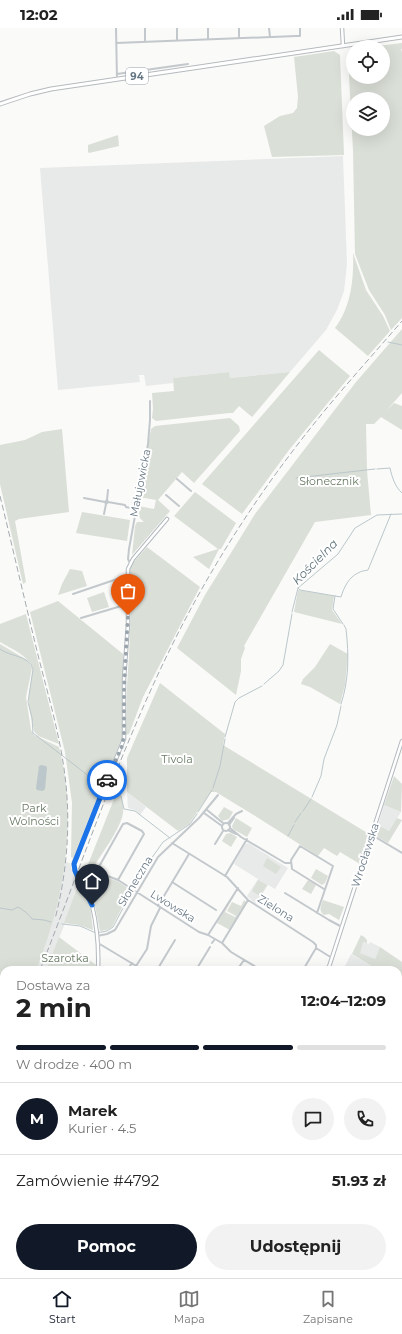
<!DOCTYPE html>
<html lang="pl">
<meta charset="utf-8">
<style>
body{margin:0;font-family:Montserrat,sans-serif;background:#f2f2f2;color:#222;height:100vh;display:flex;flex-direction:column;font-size:15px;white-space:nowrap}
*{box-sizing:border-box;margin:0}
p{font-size:13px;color:#767676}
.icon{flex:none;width:22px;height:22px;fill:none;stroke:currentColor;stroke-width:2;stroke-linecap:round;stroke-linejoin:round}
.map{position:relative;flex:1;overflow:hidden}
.sheet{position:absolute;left:0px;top:938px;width:402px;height:312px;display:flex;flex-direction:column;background:#fff;border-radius:12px 12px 0 0;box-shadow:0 4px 16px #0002}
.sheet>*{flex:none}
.controls{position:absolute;left:346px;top:12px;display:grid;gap:8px}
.controls a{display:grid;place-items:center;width:44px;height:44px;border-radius:50%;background:#fff;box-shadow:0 4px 16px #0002;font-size:20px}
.pin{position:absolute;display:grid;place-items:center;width:34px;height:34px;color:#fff;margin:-41px -17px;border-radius:50% 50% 50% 0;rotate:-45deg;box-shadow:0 0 4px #0007}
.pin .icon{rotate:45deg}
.courier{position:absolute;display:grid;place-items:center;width:40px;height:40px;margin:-20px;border:3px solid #1a73e8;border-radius:50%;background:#fff;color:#222;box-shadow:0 1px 5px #0007}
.summary em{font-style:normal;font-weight:700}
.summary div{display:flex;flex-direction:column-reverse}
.summary{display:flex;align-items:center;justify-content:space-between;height:68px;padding:0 16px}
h1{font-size:26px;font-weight:700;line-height:30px}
.bar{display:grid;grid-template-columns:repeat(4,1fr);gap:6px 4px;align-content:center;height:48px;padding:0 16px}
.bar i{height:5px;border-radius:3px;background:#e0e0e0}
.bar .on{background:#111827}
.bar p{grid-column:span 4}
.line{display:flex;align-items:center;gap:10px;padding:0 16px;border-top:1px solid #e0e0e0}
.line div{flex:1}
.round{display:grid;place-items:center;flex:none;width:42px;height:42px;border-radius:21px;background:#f2f2f2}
.cta{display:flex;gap:8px;margin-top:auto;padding:8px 16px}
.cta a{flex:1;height:46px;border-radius:24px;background:#111827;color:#fff;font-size:16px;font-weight:700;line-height:46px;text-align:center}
.cta a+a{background:#f2f2f2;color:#222}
.status{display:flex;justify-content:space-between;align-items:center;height:28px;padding:0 20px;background:#fff;direction:ltr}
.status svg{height:11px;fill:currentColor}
.tab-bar{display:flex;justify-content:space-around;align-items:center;height:56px;border-top:1px solid #e0e0e0;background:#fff;font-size:11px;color:#767676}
.tab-bar a{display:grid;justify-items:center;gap:2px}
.tab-bar .on{color:#111827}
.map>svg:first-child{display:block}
.built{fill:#e8e9e9}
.green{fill:#dadfd7;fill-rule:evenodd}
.water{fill:#bbc7cb}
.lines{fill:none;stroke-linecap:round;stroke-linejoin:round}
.stream{stroke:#bbc7cb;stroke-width:1}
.secondary-casing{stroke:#b3babf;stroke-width:4.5}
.primary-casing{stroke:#b5babe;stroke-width:5}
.street{stroke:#c3c8cc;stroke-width:2}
.secondary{stroke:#fff;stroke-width:2.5}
.primary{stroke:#fff;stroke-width:3}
.rail{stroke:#a2aab0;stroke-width:1;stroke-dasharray:6 3;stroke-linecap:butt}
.done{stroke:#99a4ac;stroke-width:4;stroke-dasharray:0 7.2}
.route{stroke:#1a73e8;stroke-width:5}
.labels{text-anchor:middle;stroke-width:4;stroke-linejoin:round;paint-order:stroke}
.shield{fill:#fff;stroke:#939fa8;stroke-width:1}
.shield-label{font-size:10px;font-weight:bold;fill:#657683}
.park-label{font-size:11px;fill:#687a64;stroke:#fff}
.street-label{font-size:11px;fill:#657683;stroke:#fff}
.water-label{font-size:12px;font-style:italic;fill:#60757c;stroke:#fff}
</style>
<div class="status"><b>12:02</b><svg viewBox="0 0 49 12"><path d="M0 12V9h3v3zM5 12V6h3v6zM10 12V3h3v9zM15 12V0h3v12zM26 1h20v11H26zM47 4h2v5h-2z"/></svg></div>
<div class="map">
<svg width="402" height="1250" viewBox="0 0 402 1250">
<rect width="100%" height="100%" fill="#fafaf8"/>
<!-- built -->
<path class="built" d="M343,128L347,236L344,263L337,282L326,302L290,344L230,350L229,344L173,350V355L146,358L144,347H139L140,354L58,362L40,140Z
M127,764L146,779L140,787L135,782L128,780Z
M384,777L401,784L389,803L378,797Z
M248,815L288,840L275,861L268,857L256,876L247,868L258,851L234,836L245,816Z
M62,833L70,835L74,849L78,855L64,898L46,942H32Z
M363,914L369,916L370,914L380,919L375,931L359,925Z
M351,926L373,939L371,942H343Z
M4,1017V1129L0,1127V1027Z
M401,1102L402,1104V1121L398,1118V1105Z"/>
<!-- green -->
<path class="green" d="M402,15V21H401L402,24V290L391,302L385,287L369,262L355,226L353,123L348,29L352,21H353V49H383V19H368ZM353,71H383V101H353Z
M334,23L340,27L344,127L272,129L264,98L280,88L293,85L297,80L298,69L294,29Z
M118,107L119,118L89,125L88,124V117Z
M353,225L366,262L383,288L390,303L368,328L335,300C351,279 354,251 353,225Z
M402,301V365L386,383L394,375L402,378V402L381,389L374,396H366L367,443L371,487L315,494L244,618L245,620L241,631V643L236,667L177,620L205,567L255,486L356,354Z
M319,322L350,348L289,422L242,486L202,456Z
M229,344L230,350L290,344L252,389L239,378L233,385H229L156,393L152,390L153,381L152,365L174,363L173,350Z
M230,390L239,398L240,403L194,455L182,444L158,472L170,483L132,527L135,498L137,494H144C138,489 137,486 138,478L154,481L156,472L139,469L151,401L155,398Z
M62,401L69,484L19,491L15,493L26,554L23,556L0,456V417L25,412L42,404Z
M195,464L236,495L221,521H219L209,541L193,529L218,521L174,488Z
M82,484L130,492L127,513L76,505Z
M147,519L200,559L143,669L129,706L126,707L127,657L129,628L131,577L129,545L132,536Z
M70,541L82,543L87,558L58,567L62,556Z
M298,562L334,568L332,582L342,596L294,584Z
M104,564L109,579L92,584L87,570Z
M58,573L123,626L122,710L73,830L71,829L72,775L65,724L30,584Z
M26,586L59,716L38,708L34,703L29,678V666L33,640C26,626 13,622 0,614V596Z
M0,616L27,632L32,640L26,669L31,702L34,707L59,719C78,792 64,873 36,942H4V1013L0,1023Z
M330,616L348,626L345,657L340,676L310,659L301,656L303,651L315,639Z
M160,655L225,706L223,717L369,806L360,836L340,824L337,828L324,820L318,828L260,791L216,764H211L189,796L178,803L127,764V730Z
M394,748L402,756L401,784L384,777Z
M116,766L122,769C122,774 124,780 123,785C121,800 101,827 92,841L87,839Z
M224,779L233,784L229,791L222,793L218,788Z
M236,790L252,800L247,809L233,801L232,798Z
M397,790L402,792L388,815L374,807L378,797L389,803Z
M230,805L237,809L231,819L222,813L226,806Z
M267,830L281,839L276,846L263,838Z
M316,841L328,848L325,855L322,857L311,850Z
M92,845L117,853L131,862L112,899L107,902L100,903L89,848Z
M258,852L267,857L260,868L252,863Z
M308,852L316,857L311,866L302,861Z
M78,857H80L90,877L93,902L79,897L64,895Z
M233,867L234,868L225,884L235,889L236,888L227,883L232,874L241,878L244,872L246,874L230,902L217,895Z
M323,872L344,879L339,892L329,886L324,887C318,883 321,878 323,872Z
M361,907C364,909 368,911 367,915L363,914L360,925L375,931L380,919L402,934V1053L398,1050V942H371L373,939L352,926Z
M59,909L96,937V942H46Z
M68,1246H117L116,1250H65Z
M295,1246H334L333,1250H295Z"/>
<!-- water -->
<path class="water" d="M41,737L46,738L47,740L45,761L43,763L37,762L36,760L39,738Z
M402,1145V1182L398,1187V1150Z
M336,1246H365V1250H335Z"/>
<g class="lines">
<!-- stream -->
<path class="stream" d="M388,314L402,317
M377,441L390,440C392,449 395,459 402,465
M296,450L375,441
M298,560L300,562L341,569C344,559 349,549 358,545C361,543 364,543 368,542L391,486
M335,568L333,581L343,596
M292,584L298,560L338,526L355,500L377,487L402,486
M0,621C10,629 29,627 33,641L28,674L32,690L33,705
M264,656L279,643L283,637L292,586
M341,676C349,652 349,627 346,601L344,597
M33,705L103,759
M225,709L235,674L239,670L262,658
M213,760L220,738L225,711
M106,761L108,762
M113,764L114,765
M115,765L121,768L124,781L135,783L170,810
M312,769L321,748L324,731L337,697L341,678
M303,783L311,771
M198,784L212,762
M295,794L301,785
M288,808L294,797
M133,861L146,838L163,814L190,796L197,786
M0,880L12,882L18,879C23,882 29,886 32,891L44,892L51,894
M62,896L80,898L96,905L107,903L113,899L132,863
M398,1033L402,1027"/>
<defs>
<path id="secondary" d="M342,0L343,18
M98,942C99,920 97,898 92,877C88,863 72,849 74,834L124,711V651L128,596V541L133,531L167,491
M328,942L402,713
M23,1250L25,1246
M153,1250L156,1246"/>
<path id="primary" d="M0,76L30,66L51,61L402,9
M0,1131L4,1133
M204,1246L209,1250"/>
</defs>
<!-- secondary casing -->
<use href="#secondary" class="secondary-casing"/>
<!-- primary casing -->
<use href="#primary" class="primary-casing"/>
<!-- street -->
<path class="street" d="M116,0L117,51
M145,0V14
M177,0V12
M208,0V11
M239,0V10
M269,0L270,9
M116,15L296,8H300V0
M117,46L188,36
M177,451L191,463
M166,467L179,478
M84,470L105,474
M107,472L108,462
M108,474L107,472L105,474L106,476L108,474L125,477L126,479L135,481
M104,486L106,476
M130,535L128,531L129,521L148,416L150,392V373
M73,566L123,549H128
M81,590L128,576
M207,782L223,795
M204,785L222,798
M222 799a4 4 0 1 1 8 0a4 4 0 1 1-8 0Z
M228,795L236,786L242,783
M229,797L234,790
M230,800L241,809L285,835H290
M228,802L236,806
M372,807L402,825
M172,815L227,849L248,872L313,914L316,917V920L332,930
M215,816L223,803
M96,844L123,796L127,795L142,803L144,806L118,852
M225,848L247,811
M172,854L216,882
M83,858L87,855V847L90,844L105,847L118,852L199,904L208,907L222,915L231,924L261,942
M285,865L329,892L342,899
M158,878L189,826
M317,885L333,838L300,818L291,832L292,841L324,861
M208,907L238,860
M97,908L107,906L115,902L158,829L199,790L218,767
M98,915L143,942
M212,915L215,911
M222,915L248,872
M136,938L147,921L151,898L160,880
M127,942L132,935
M157,942L175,912
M196,942L210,919
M237,942L244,932
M303,942L316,920
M0,1023L4,1013
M398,1102L402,1098
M0,1134L4,1135
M0,1198L4,1192
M398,1208L402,1202
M0,1223L4,1225
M0,1240L4,1242
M398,1244L402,1247
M10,1246L16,1250
M176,1246L181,1250
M282,1246L286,1250
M222,1250L224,1246
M249,1250L251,1246
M267,1250L270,1246"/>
<!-- secondary -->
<use href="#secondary" class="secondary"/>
<!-- primary -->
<use href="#primary" class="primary"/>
<!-- rail -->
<path class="rail" d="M0,468C13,521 25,574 38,627C48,667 60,707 65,748C71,796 67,845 55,891
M40,942C87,823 127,701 187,588C222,522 263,460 309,402C339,364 371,329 402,293
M0,1040L4,1029"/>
</g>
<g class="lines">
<!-- done -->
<path class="done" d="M107,752L122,718L124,707V660L128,587"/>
<!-- route -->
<path class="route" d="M92,877L75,843L74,836L107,752"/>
</g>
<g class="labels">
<!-- shield labels -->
<rect class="shield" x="126" y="40" width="22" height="16" rx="3"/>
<g class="shield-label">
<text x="137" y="52">94</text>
</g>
<!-- park labels -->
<g class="park-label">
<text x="329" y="457">Słonecznik</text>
<text x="177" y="735">Tivola</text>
<text x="34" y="784">Park<tspan x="34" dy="13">Wolności</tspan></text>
<text x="65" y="934">Szarotka</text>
</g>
<!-- street labels -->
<g class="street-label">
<text transform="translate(140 455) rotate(-79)" y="4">Małujowicka</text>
<text transform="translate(365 827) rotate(-72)" y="4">Wrocławska</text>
<text transform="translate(135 853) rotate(-59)" y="4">Słoneczna</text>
<text transform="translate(173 878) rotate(32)" y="4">Lwowska</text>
<text transform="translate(276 880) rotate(32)" y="4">Zielona</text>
</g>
<!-- water labels -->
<g class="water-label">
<text transform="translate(315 534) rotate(-45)" y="4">Kościelna</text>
</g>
</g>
</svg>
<div class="controls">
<a><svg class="icon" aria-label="locate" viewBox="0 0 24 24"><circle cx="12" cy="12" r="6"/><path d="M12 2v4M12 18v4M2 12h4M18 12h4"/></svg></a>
<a><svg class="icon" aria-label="layers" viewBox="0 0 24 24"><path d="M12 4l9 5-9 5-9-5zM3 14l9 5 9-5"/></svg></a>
</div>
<div class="pin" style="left:128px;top:587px;background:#ea580c"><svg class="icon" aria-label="bag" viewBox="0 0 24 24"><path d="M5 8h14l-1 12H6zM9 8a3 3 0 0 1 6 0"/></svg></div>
<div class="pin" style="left:92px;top:877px;background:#1f2937"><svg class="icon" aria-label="home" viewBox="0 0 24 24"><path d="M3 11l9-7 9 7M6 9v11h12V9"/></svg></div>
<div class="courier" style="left:107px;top:752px"><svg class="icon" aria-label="car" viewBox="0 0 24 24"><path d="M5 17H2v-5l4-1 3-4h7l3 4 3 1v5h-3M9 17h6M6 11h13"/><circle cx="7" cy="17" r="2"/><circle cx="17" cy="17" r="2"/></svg></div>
<section class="sheet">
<div class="summary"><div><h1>2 min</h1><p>Dostawa za</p></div><em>12:04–12:09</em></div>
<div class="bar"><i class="on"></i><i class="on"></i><i class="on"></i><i></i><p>W drodze · 400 m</p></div>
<div class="line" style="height:72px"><b class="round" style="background:#111827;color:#fff">M</b><div><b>Marek</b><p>Kurier · 4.5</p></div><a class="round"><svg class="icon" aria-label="chat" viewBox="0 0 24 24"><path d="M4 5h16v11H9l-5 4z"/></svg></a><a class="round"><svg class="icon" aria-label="phone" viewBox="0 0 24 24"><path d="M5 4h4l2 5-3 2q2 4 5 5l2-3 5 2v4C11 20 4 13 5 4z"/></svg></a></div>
<div class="line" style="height:52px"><div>Zamówienie #4792</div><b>51.93 zł</b></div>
<div class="cta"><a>Pomoc</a><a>Udostępnij</a></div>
</section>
</div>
<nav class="tab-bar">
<a class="on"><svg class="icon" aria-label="home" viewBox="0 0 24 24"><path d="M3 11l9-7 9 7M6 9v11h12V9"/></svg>Start</a>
<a><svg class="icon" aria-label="map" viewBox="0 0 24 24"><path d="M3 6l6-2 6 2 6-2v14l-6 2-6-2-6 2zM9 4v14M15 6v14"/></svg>Mapa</a>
<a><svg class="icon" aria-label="saved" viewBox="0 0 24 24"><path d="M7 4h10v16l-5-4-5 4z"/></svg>Zapisane</a>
</nav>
